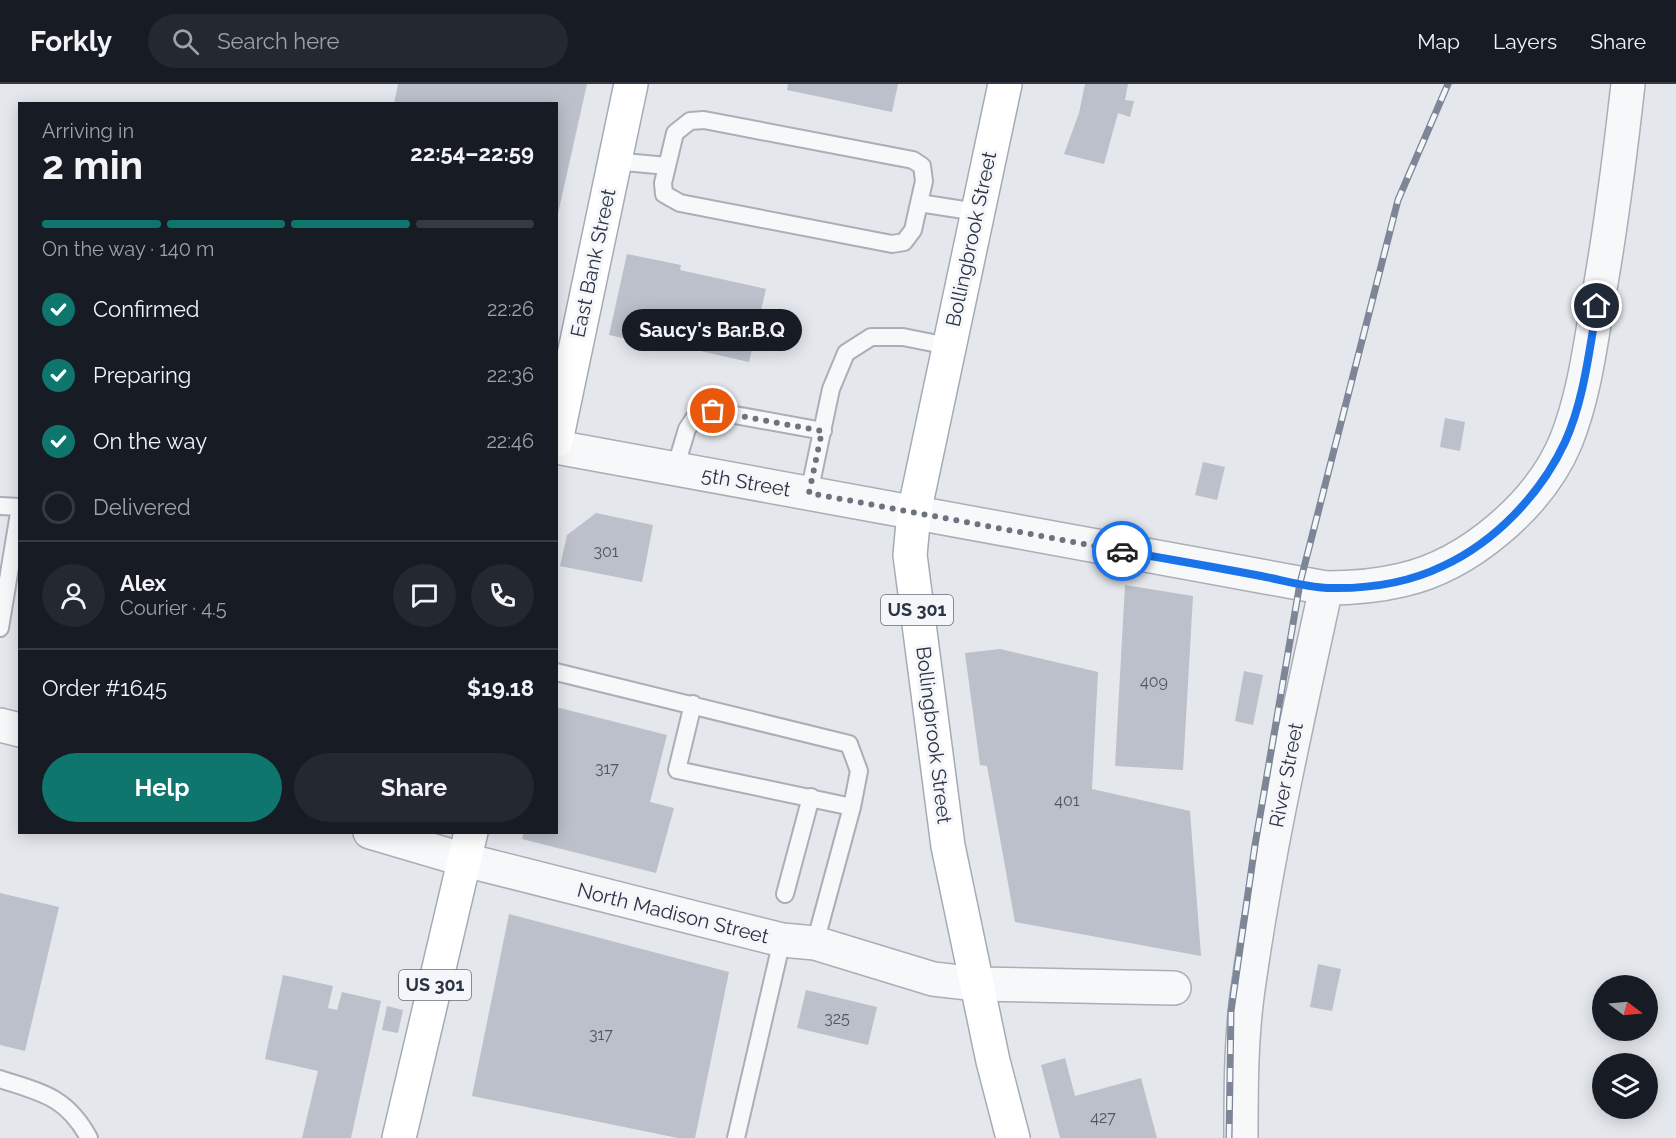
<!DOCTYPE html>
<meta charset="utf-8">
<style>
body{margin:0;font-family:Raleway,sans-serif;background:#242831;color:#f1f3f6;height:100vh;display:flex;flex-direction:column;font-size:22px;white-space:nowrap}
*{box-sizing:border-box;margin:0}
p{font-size:20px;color:#9ea1a6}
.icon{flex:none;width:33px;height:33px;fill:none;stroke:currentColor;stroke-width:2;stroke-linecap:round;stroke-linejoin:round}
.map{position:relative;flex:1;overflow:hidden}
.sheet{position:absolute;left:18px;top:18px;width:540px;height:732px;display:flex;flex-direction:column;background:#171b24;border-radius:0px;box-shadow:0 3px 15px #0003}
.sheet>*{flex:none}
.needle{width:39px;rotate:106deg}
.tools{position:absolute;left:1592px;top:891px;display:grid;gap:12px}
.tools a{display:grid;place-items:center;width:66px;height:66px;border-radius:50%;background:#171b24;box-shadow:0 3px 15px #0003;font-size:30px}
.pin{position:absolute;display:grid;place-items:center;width:51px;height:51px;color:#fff;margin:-26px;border:3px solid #fff;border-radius:50%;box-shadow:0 2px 6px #0007}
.courier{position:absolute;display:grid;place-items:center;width:60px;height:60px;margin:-30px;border:4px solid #1a73e8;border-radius:50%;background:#fff;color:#222;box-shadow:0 2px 8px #0007}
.bubble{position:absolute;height:42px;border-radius:21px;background:#171b24;box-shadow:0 3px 15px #0003;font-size:20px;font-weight:700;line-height:42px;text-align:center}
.headline em{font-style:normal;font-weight:700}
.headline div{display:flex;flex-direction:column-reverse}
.headline{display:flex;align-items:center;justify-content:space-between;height:102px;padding:0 24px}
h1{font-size:39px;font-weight:700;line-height:45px}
.bar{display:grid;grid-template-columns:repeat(4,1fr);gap:9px 6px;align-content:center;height:72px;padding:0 24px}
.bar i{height:8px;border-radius:4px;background:#363941}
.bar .active{background:#0f766e}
.bar p{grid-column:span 4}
.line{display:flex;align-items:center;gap:15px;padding:0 24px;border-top:2px solid #363941}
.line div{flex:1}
.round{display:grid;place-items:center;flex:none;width:63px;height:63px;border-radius:32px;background:#242831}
ol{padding:0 24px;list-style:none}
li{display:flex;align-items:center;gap:18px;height:66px}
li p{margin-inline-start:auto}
li .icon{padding:6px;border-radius:50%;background:#0f766e;color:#fff;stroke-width:4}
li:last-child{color:#9ea1a6}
li i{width:33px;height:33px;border:3px solid #363941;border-radius:50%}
.cta{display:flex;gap:12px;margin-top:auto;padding:12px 24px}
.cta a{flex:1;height:69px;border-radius:36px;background:#0f766e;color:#fff;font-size:24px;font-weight:700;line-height:69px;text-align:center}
.cta a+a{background:#242831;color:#f1f3f6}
header{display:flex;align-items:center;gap:36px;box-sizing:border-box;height:84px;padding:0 30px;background:#171b24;border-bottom:2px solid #363941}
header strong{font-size:28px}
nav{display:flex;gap:33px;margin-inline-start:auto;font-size:21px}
.search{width:420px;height:54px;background:#242831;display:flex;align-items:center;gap:15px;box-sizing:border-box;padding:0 21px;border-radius:33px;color:#9ea1a6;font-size:22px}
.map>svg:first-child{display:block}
.building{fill:#bbc0ca}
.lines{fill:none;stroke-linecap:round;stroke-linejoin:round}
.service-casing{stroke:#a9aeb7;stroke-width:20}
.minor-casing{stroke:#a9aeb7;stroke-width:36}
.tertiary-casing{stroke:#a9aeb7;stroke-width:36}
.primary-casing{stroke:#a3abb8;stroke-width:36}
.service{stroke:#f7f8fa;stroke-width:16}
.minor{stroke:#f7f8fa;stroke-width:33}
.tertiary{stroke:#f7f8fa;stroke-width:33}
.primary{stroke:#fff;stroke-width:33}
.rail-casing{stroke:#7d8696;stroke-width:7}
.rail{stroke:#f4f6f9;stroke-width:4.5;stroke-dasharray:14;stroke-linecap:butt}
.done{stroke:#6c737f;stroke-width:6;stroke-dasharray:0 10.8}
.route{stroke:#1a73e8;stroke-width:8}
.labels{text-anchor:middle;stroke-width:6;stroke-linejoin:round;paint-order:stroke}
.number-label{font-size:16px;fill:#4f5766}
.shield{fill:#f4f6f9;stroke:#676e7b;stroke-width:1.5}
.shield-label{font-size:18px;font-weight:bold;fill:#2b3445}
.street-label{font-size:20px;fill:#2b3445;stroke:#f4f6f9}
</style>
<header>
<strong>Forkly</strong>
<div class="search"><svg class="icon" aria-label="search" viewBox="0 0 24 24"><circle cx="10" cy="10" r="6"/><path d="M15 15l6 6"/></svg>Search here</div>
<nav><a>Map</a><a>Layers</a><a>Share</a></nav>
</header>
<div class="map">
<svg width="1676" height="1054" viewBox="0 0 1676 1054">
<rect width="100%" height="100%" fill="#e4e7ec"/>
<!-- building -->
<path class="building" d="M398,0H587L557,134L556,20H394Z
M788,0H898L892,28L787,6Z
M1085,0H1128L1125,16L1134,17L1130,33L1118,29L1104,80L1064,70L1079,29Z
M627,170L681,181L680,186L766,205L749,278L665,259L664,263L609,251Z
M1445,334L1465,338L1460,367L1440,363Z
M1203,378L1225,383L1217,416L1195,411Z
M596,429L653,441L642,498L560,482L567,451Z
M1125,501L1193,512L1183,686L1115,682Z
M1000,565L1098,588L1092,705L1190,727L1201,872L1015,838L987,682L980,681L965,569Z
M1244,587L1263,591L1253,641L1235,637Z
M556,623L667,651L650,718L674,724L656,789L522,755L524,748H556Z
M0,809L59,823L25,967L0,961Z
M509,830L729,888L695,1054H678L472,1012Z
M1318,880L1341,885L1332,927L1310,923Z
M283,891L333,902L328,924L337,926L342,908L381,917L351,1054H302L318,987L265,975Z
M806,906L877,923L868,961L797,944Z
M387,922L403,926L398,949L382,946Z
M1065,974L1075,1012L1141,994L1157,1054H1060L1041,981Z"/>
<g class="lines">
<defs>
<path id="service" d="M614,77L667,82
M919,119L913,146L904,158L892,160L680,119L664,110L663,99L675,49L690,37L704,36L913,76L922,82L924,97L919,119L977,128
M675,385L687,345L697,330L713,327L823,347
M809,409L831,305L846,269L871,253H903L948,262
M0,422L20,423
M0,544L20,423
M556,588L849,660L859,687L852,723L815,859
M693,620L677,686L852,723
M785,810L811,713
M0,995C42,1009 66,1012 89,1054
M736,1054L782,856"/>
<path id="minor" d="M0,641L20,646
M370,748L465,776L782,856L815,859L933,895L977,900L1174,904
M1241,1054C1241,1004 1241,954 1248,905C1267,770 1297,637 1326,504"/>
<path id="tertiary" d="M556,363L1326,504C1352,504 1377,502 1402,496C1469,481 1540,420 1566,357C1584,312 1590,263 1598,216C1611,144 1620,72 1628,0"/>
<path id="primary" d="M1005,0L914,429L910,471L948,762L993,977L1013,1054
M556,357L631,0
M399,1054L471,748"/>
</defs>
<!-- service casing -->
<use href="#service" class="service-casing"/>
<!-- minor casing -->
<use href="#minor" class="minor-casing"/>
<!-- tertiary casing -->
<use href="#tertiary" class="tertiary-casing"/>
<!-- primary casing -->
<use href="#primary" class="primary-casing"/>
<!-- service -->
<use href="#service" class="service"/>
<!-- minor -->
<use href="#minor" class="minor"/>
<!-- tertiary -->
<use href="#tertiary" class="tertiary"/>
<!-- primary -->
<use href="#primary" class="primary"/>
<defs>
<path id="rail" d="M1229,1054L1231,927L1255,761L1300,499L1398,116L1448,0"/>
</defs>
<!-- rail casing -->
<use href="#rail" class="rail-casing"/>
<!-- rail -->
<use href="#rail" class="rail"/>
</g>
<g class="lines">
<!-- done -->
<path class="done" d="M713,327L822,347L809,409L1122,467"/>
<!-- route -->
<path class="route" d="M1122,467C1168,475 1214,483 1261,492C1282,496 1306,503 1328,504C1366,505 1408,499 1443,482C1495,458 1541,410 1565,358C1584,316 1589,267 1597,222"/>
</g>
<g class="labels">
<!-- number labels -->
<g class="number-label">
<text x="606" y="473">301</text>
<text x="1154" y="603">409</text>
<text x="607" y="690">317</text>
<text x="1067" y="722">401</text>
<text x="837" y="940">325</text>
<text x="601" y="956">317</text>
<text x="1103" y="1039">427</text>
</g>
<!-- shield labels -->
<g class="shield">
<rect x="881" y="511" width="72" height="30" rx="4.5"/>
<rect x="399" y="886" width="72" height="30" rx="4.5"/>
</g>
<g class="shield-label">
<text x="917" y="532">US 301</text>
<text x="435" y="907">US 301</text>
</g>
<!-- street labels -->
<g class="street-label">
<text transform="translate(971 155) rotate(-78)" y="7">Bollingbrook Street</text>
<text transform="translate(593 179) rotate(-78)" y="7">East Bank Street</text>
<text transform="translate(746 398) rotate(10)" y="7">5th Street</text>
<text transform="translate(934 651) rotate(83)" y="7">Bollingbrook Street</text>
<text transform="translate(1286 691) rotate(-79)" y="7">River Street</text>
<text transform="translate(673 829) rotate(14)" y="7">North Madison Street</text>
</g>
</g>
</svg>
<div class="tools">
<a><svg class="needle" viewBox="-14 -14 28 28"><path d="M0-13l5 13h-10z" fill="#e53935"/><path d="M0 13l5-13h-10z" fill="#9ea1a6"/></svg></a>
<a><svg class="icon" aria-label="layers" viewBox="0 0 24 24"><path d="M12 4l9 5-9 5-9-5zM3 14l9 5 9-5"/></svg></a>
</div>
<div class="pin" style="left:713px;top:327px;background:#ea580c"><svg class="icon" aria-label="bag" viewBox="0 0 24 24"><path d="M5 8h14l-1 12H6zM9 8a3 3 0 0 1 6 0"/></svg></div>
<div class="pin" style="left:1597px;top:222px;background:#1f2937"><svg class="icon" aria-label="home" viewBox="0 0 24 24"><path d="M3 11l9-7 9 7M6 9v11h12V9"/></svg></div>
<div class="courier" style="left:1122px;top:467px"><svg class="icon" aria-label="car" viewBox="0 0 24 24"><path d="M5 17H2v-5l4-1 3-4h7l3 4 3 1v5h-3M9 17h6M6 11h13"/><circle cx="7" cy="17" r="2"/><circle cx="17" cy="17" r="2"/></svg></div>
<div class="bubble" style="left:622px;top:225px;width:180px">Saucy's Bar.B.Q</div>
<section class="sheet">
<div class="headline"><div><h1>2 min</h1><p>Arriving in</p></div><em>22:54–22:59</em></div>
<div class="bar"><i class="active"></i><i class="active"></i><i class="active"></i><i></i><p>On the way · 140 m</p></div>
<ol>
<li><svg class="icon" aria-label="check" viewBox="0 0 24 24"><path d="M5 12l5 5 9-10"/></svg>Confirmed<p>22:26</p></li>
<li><svg class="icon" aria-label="check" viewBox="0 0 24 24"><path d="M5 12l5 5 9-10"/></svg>Preparing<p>22:36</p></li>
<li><svg class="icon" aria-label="check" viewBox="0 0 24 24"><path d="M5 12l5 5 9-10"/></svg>On the way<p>22:46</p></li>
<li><i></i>Delivered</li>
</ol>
<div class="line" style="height:108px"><a class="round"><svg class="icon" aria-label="person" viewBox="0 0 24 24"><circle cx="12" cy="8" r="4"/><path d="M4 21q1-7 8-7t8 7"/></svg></a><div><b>Alex</b><p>Courier · 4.5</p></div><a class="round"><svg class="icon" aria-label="chat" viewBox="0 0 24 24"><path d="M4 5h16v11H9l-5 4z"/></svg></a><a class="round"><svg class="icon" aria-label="phone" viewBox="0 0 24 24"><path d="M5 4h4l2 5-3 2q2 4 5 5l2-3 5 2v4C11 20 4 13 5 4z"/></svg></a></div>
<div class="line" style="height:78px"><div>Order #1645</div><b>$19.18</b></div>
<div class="cta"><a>Help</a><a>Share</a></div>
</section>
</div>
